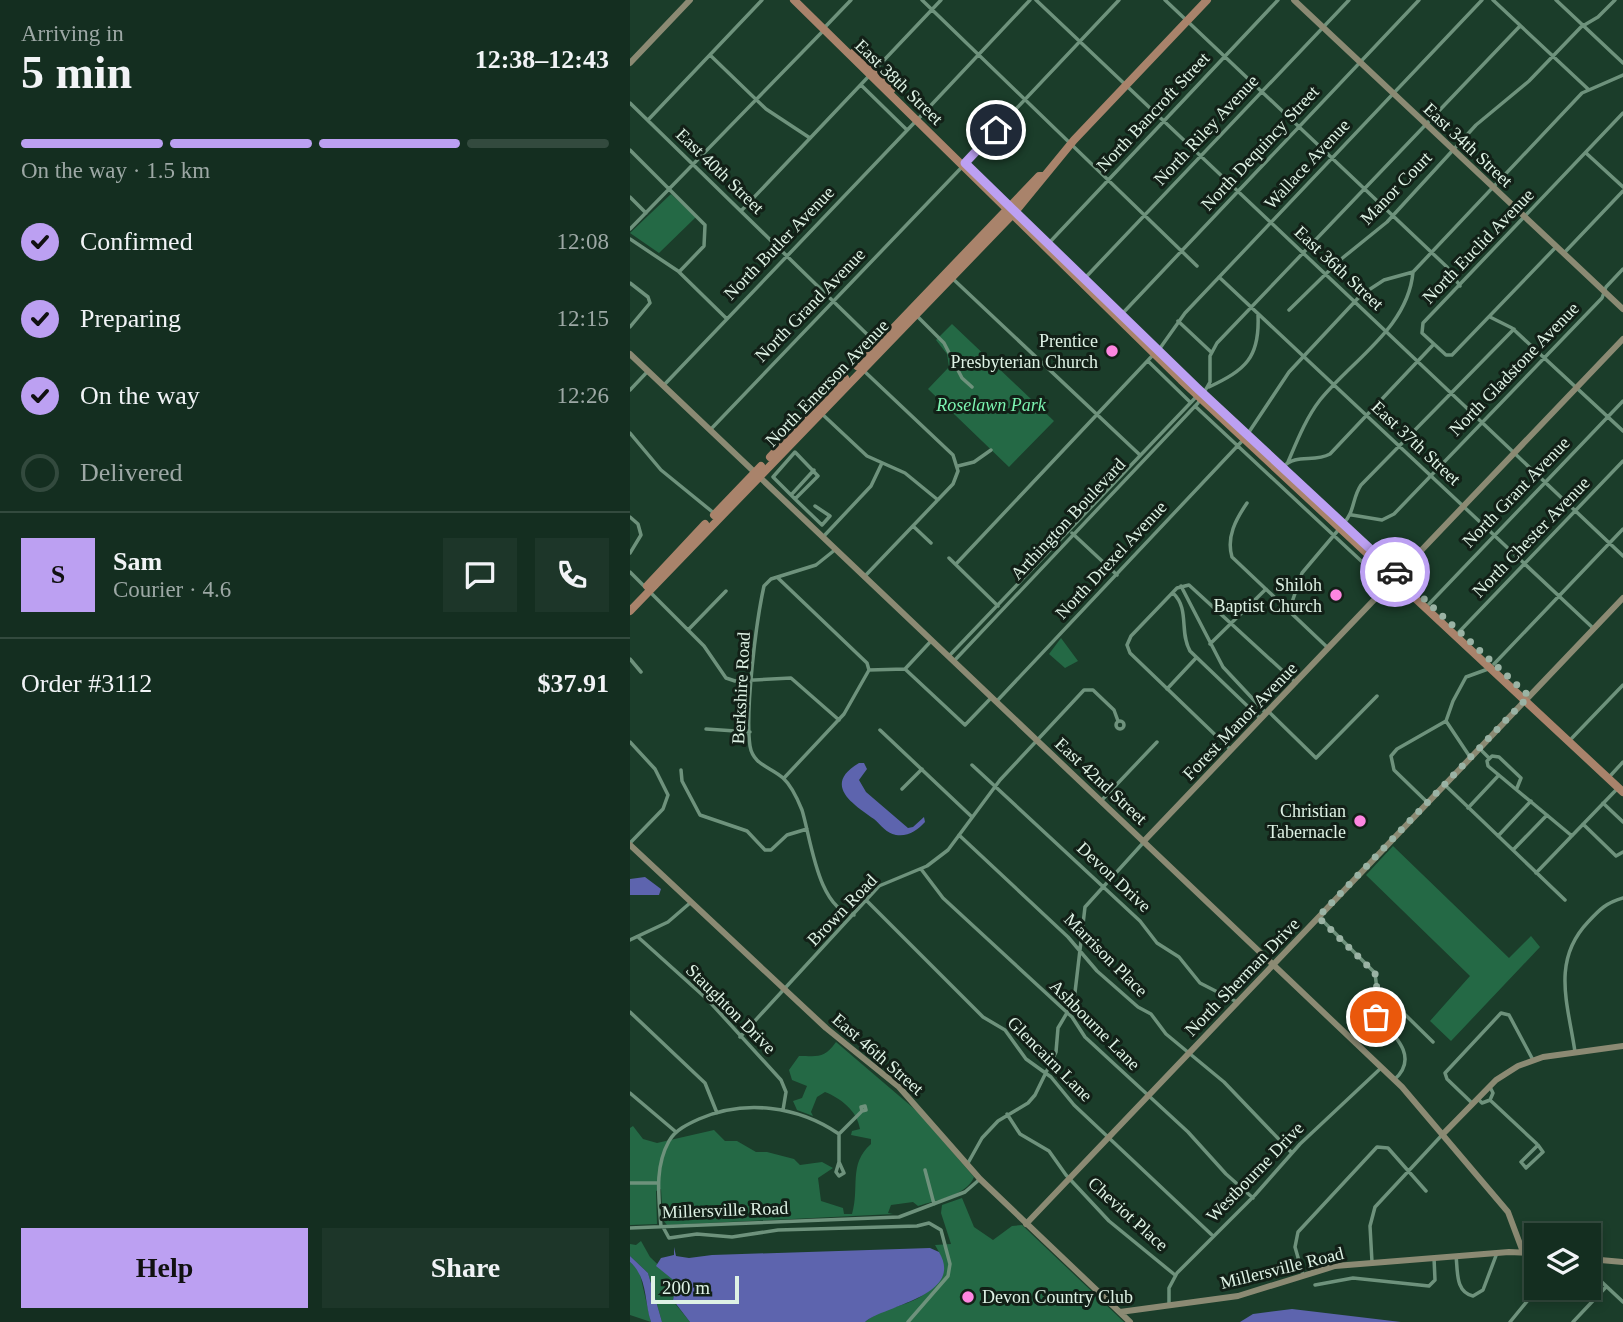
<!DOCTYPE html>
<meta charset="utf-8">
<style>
body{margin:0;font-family:Georgia,serif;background:#1d3629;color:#f1f3f6;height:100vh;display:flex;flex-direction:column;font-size:26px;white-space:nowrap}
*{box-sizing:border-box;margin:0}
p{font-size:23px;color:#9da8a5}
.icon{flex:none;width:38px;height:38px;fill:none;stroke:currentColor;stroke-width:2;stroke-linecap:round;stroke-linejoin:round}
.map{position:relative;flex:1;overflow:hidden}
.details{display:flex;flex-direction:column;background:#142e20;width:630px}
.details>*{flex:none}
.tools{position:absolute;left:894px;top:1223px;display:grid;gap:14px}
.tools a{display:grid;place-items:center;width:77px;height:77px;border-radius:0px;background:#142e20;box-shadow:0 4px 10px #0003,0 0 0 2px #334a3e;font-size:35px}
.scale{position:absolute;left:21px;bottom:18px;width:88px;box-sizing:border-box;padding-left:7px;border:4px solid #def2e5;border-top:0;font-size:19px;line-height:24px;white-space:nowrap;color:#def2e5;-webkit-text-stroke:5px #122017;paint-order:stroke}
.pin{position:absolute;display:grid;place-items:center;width:60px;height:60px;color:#fff;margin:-30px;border:4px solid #fff;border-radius:50%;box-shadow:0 2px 7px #0007}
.courier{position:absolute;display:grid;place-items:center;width:70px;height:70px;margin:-35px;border:5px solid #bca0f2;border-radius:50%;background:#fff;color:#222;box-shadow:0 2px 9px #0007}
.summary em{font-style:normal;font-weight:800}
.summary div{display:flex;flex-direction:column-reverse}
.summary{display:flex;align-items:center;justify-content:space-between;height:119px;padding:0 21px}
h1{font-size:46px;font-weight:800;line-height:52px}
.bar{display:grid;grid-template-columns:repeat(4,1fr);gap:10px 7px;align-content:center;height:84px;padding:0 21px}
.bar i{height:9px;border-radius:5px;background:#334a3e}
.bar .on{background:#bca0f2}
.bar p{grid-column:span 4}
.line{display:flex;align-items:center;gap:18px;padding:0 21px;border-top:2px solid #334a3e}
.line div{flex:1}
.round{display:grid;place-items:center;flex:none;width:74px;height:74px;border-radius:0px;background:#1d3629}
ol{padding:0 21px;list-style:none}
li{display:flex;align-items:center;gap:21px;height:77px}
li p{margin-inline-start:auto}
li .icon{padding:7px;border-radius:50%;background:#bca0f2;color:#111;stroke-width:4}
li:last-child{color:#9da8a5}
li i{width:38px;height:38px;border:4px solid #334a3e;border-radius:50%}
.button{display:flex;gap:14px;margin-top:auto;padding:14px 21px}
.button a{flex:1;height:80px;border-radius:0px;background:#bca0f2;color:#111;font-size:28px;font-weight:800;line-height:80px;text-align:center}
.button a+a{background:#1d3629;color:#f1f3f6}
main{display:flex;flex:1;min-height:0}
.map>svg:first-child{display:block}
.green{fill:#246945}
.water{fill:#5d64ae}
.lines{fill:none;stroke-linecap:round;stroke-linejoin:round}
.street{stroke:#6e927c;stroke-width:3.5}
.secondary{stroke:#8b8a73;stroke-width:6}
.primary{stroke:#a9836b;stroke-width:8}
.done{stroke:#9ab3a4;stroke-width:7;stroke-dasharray:0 12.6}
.route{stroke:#bca0f2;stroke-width:9}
.poi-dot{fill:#fe86e1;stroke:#122017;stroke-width:2.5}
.labels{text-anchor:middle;stroke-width:6;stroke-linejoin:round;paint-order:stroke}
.street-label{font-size:18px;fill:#def2e5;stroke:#122017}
.poi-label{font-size:18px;fill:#def2e5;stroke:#122017;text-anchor:end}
.park-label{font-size:18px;font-style:italic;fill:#7cf4b1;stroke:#122017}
</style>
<main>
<section class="details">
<div class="summary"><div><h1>5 min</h1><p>Arriving in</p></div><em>12:38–12:43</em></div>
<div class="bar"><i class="on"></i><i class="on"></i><i class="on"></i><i></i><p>On the way · 1.5 km</p></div>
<ol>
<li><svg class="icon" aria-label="check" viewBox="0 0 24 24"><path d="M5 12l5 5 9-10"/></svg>Confirmed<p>12:08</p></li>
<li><svg class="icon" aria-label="check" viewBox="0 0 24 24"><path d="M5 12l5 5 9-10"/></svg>Preparing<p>12:15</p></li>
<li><svg class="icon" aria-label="check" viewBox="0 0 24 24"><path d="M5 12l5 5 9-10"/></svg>On the way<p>12:26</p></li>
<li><i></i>Delivered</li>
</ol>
<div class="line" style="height:126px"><b class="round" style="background:#bca0f2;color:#111">S</b><div><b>Sam</b><p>Courier · 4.6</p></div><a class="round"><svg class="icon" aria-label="chat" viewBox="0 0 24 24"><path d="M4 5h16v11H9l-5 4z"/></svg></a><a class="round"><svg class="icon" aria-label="phone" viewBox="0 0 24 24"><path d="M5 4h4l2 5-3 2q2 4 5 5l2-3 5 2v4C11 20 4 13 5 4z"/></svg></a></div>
<div class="line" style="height:91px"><div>Order #3112</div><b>$37.91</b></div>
<div class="button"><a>Help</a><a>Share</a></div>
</section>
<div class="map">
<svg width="993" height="1322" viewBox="0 0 993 1322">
<rect width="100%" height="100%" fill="#1b3d2a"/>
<!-- green -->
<path class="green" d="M41,194L66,217L29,253L0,233Z
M322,324L424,421L379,467L298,389L319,367L317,354L306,340Z
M431,638L448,661L435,668L419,654Z
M763,846L879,958L901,936L910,947L821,1041L800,1021L840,976L736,875Z
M206,1042L288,1112L344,1177C336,1196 306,1200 288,1206L283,1202L261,1205L258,1213L263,1214L37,1225L33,1220L31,1189L26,1191L27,1224L0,1225V1128L3,1126L13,1139L27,1143L84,1130L95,1141H107L126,1152H137L164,1159L170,1165L192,1162L203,1168L188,1178L191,1201L213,1208L214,1214H222C230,1188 218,1164 241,1144V1139L221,1135L222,1131L230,1129C227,1111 212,1099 195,1092L187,1097L181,1112L183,1116L167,1110L163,1101L172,1098L177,1086L162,1080L159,1070L169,1056C188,1056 194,1059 206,1042Z
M332,1198L344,1227L363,1240L382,1226L392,1225L494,1322H235C262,1300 286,1312 312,1276L309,1252L305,1245L321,1244L311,1213L312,1205Z
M11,1241L20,1257L47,1283L43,1301L60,1322H32L18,1273L0,1256V1244L6,1245Z
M0,1262L9,1270L21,1322L0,1315Z"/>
<!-- water -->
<path class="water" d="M229,763H234L237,769L229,780L236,792L278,828L283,827L294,817L295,822C288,830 278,837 266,835C256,833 251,825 244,819C223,804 192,785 229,763Z
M15,877L31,889L29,895H0V879Z
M44,1247L46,1256L59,1258L82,1255L300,1248L309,1252C335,1296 255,1305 235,1322H60L43,1300L47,1283L26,1266L31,1258L44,1255Z
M0,1256L18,1273L32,1322H21C14,1301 18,1278 0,1262Z
M662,1309L771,1322H610L623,1314Z"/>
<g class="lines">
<!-- street -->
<path class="street" d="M292,0L567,266
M406,0L993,556
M535,0L817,267L830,286
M863,0L958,89
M926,0L993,63
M196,26L221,0
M80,55L136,109L180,138
M231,85L277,130
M0,103L246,343
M289,118L400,0
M18,120L132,0
M0,150L75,225L74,246L49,272
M956,153L993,187
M335,163L489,0
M0,197L16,213
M111,211L311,0
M0,229L193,31
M0,239L48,271L97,319
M418,244L648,0
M926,247L822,355H816L792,333L793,323L993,113
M934,253L993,191
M589,277L963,628
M322,278L510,455
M454,279L719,0
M0,283L18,297L20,303L0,327
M659,310L710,260L757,222L846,125L899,81L951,27L968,17L985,0
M286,315L314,343L332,378L342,387
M491,315L789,0
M860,317L882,328L993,431
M548,321L581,352
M528,351L555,313L852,0
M518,361L559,401
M233,370L323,455L328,471L323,484L235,576
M34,385L285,122
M579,387C615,370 630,358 628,315
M0,390L18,371
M565,406L758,586
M191,413L237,456L275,473L308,500
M81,429L332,167
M0,433L31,470L85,514
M617,435L659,372L731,295L754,280L783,272L952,93L993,75
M165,452L188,476L165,499L143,477Z
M658,462C667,441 676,418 690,400C722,360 778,328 783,272
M328,466L344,462L361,450
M653,467C666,453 684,463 700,454L803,345
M162,494L184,470
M166,500L192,525L200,516L185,506
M617,503C606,519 596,537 602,557L698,648
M722,515L752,520L764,514L972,298L976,287L993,269
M0,517L8,524L11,535L0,553
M713,524C725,512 722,498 731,485L884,329
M283,526L301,543
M442,533L487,575
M193,537L241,486L252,463
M206,549L186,565L141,579L134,586C126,622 115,712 120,746C123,765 141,767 153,778C162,786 168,800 172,810C181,839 188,910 224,915
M319,558L368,606
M326,564L523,355
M0,572L74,646L96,678L105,681L161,678L209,720
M148,578L237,663L239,670
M551,586L593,667L636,713
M543,593C560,609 549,632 560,651L631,719
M799,604L993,401
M659,611L672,573L710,528
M58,630L96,591
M829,632L993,461
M580,644L636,589
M319,656L567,396
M0,659L11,672
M324,661L568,403L580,382V356L587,343L890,26
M864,664L993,529
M275,669L335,725L361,698
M275,669L302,640
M239,670L275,669
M537,689L566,658
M366,702L614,439
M638,711L686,758L747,696
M486 725a4 4 0 1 1 8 0a4 4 0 1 1-8 0Z
M816,721L823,701L836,677L858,669
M816,721L840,757
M76,729L120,732
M250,730L342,817
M942,738L993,685
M0,742L25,769L38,795L33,809L0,843
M849,748L859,758
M601,750L500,653L497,645L501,636L547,588L559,585L666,683
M342,765L510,921L527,943L549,957L570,983L607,1002
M51,770L52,781L70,815L117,831L135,850H141L157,835L177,829
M981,775L993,762
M154,778L214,714L239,670
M815,785L935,900
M887,788L891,778L869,757L862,756L857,761L858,766L942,836
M272,789L292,769
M471,801L527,742
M797,802L764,770L761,756L767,749L816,721
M973,803L993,822
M838,808L868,776
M953,824L986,856L993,852
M329,835L438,937L467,971L508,1007L521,1014L536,1034L594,1082L662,1153
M868,836L901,801
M883,850L917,815
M291,869L313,898L442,1017L455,1037L558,1132L596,1174L623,1198
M906,873L987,789
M237,901L353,1017L375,1030L396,1059L421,1077L444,1105L583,1236
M690,918L745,973L747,990L736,1002C750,1025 796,1052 764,1080
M8,937L78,1000L151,1080L156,1092L153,1110
M0,940L38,922L60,903
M748,988L803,1042
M0,1012L75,1083L87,1113
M110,1037L249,886L297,866L318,850L370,780L454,690H463L484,710L488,721
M945,1052C938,1004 921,961 958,922C970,909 976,903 993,898
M0,1093L46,1132
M848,1099L852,1103L860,1100L863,1093L860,1087
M860,1100L907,1144
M842,1103L817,1079L815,1073L871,1013L879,1015L903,1060
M235,1106L236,1110L232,1111L231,1107Z
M377,1114L390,1134L419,1151L436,1175L479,1221L545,1275
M209,1134L232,1111
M908,1145L913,1152L896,1168L891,1162Z
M209,1162L214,1173L209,1176L206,1172Z
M209,1162V1134
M338,1163L352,1138L368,1121L398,1103L405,1095L426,1052L428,1028L444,1001L455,907L513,843
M295,1170L304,1204
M0,1183H28
M31,1227C29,1198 24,1168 39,1141C45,1130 58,1124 69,1119C115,1099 168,1106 209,1134
M33,1227L39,1238L67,1234L102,1237L148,1230L287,1226L299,1223L311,1230L320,1264L318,1276L278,1322
M0,1228L269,1217L335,1192L350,1179
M826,1256C828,1271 825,1292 843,1296L853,1290L867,1253
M742,1262L740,1226L745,1207L812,1135
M959,1270L993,1302
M673,1275L665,1247L668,1232L747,1147L758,1148L796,1191
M685,1285L723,1278L799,1286L805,1280L804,1258
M539,1304V1288L547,1273L625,1195L670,1144L751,1068
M880,1322L908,1288
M943,1322L976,1287"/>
<!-- secondary -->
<path class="secondary" d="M664,0L993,309
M0,63L60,0
M0,354L772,1087L878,1212L893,1252
M514,841L993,339
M0,845L196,1028L269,1087L350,1179L500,1322
M812,1135L866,1080L888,1066L913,1057L993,1046
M396,1224L993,598
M959,1259L993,1262
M490,1312L608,1296L705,1266L879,1252L906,1253"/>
<!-- primary -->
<path class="primary" d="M164,0L551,380L993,792
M223,53L261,90
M227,366L409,176H413
M140,457L215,378
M84,515L131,466
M17,586L75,524
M0,611L385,212L444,140L577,0"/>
</g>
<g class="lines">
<!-- done -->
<path class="done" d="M746,1017L736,1002L747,990L745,973L688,917L899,696L765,572"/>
<!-- route -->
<path class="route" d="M366,130L335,163L567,388L765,572"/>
</g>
<!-- markers -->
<g class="poi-dot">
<circle cx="482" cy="351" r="7"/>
<circle cx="706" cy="595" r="7"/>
<circle cx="730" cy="821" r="7"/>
<circle cx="338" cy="1297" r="7"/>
</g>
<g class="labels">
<!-- street labels -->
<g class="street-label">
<text transform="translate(269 82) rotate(44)" y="6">East 38th Street</text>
<text transform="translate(523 112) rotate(-47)" y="6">North Bancroft Street</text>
<text transform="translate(576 130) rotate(-47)" y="6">North Riley Avenue</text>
<text transform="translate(838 145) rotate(43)" y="6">East 34th Street</text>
<text transform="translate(630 148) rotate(-47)" y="6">North Dequincy Street</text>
<text transform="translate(677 164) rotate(-47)" y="6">Wallace Avenue</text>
<text transform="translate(90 171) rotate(44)" y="6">East 40th Street</text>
<text transform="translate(766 188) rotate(-46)" y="6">Manor Court</text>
<text transform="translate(149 243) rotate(-46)" y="6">North Butler Avenue</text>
<text transform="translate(848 246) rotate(-46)" y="6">North Euclid Avenue</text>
<text transform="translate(709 268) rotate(43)" y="6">East 36th Street</text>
<text transform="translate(180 305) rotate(-46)" y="6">North Grand Avenue</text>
<text transform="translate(884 369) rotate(-46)" y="6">North Gladstone Avenue</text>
<text transform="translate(197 383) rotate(-46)" y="6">North Emerson Avenue</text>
<text transform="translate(786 443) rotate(43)" y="6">East 37th Street</text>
<text transform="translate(886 492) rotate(-46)" y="6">North Grant Avenue</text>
<text transform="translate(438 519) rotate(-47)" y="6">Arthington Boulevard</text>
<text transform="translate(901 537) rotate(-46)" y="6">North Chester Avenue</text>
<text transform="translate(481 560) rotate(-47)" y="6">North Drexel Avenue</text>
<text transform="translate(111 688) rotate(-87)" y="6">Berkshire Road</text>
<text transform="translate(610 721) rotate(-46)" y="6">Forest Manor Avenue</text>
<text transform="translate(471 781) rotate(43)" y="6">East 42nd Street</text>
<text transform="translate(484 877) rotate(43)" y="6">Devon Drive</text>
<text transform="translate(212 910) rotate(-46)" y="6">Brown Road</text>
<text transform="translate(476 955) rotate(45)" y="6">Marrison Place</text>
<text transform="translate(612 977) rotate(-46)" y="6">North Sherman Drive</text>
<text transform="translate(101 1009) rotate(45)" y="6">Staughton Drive</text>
<text transform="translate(465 1025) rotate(45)" y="6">Ashbourne Lane</text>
<text transform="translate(248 1054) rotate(41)" y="6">East 46th Street</text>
<text transform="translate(420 1059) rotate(45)" y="6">Glencairn Lane</text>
<text transform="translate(625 1172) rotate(-46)" y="6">Westbourne Drive</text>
<text transform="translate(95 1210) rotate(-2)" y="6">Millersville Road</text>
<text transform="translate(498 1214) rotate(42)" y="6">Cheviot Place</text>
<text transform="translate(652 1268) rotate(-14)" y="6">Millersville Road</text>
</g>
<!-- poi labels -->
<g class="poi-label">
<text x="468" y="347">Prentice<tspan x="468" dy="21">Presbyterian Church</tspan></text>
<text x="692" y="591">Shiloh<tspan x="692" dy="21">Baptist Church</tspan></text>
<text x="716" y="817">Christian<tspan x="716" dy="21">Tabernacle</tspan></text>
<text x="352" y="1303" text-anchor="start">Devon Country Club</text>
</g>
<!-- park labels -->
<g class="park-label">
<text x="361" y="411">Roselawn Park</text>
</g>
</g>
</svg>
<div class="tools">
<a><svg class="icon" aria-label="layers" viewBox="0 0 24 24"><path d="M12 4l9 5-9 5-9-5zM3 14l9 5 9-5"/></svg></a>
</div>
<div class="scale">200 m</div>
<div class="pin" style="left:746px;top:1017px;background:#ea580c"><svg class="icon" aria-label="bag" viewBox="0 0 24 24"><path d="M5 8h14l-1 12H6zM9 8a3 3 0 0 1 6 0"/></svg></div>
<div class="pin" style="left:366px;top:130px;background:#1f2937"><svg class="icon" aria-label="home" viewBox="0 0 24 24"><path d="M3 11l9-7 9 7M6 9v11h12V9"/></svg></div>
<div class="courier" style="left:765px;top:572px"><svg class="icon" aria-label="car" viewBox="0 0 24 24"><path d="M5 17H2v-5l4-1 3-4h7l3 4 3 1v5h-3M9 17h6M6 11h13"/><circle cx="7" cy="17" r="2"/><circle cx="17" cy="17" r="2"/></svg></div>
</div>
</main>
